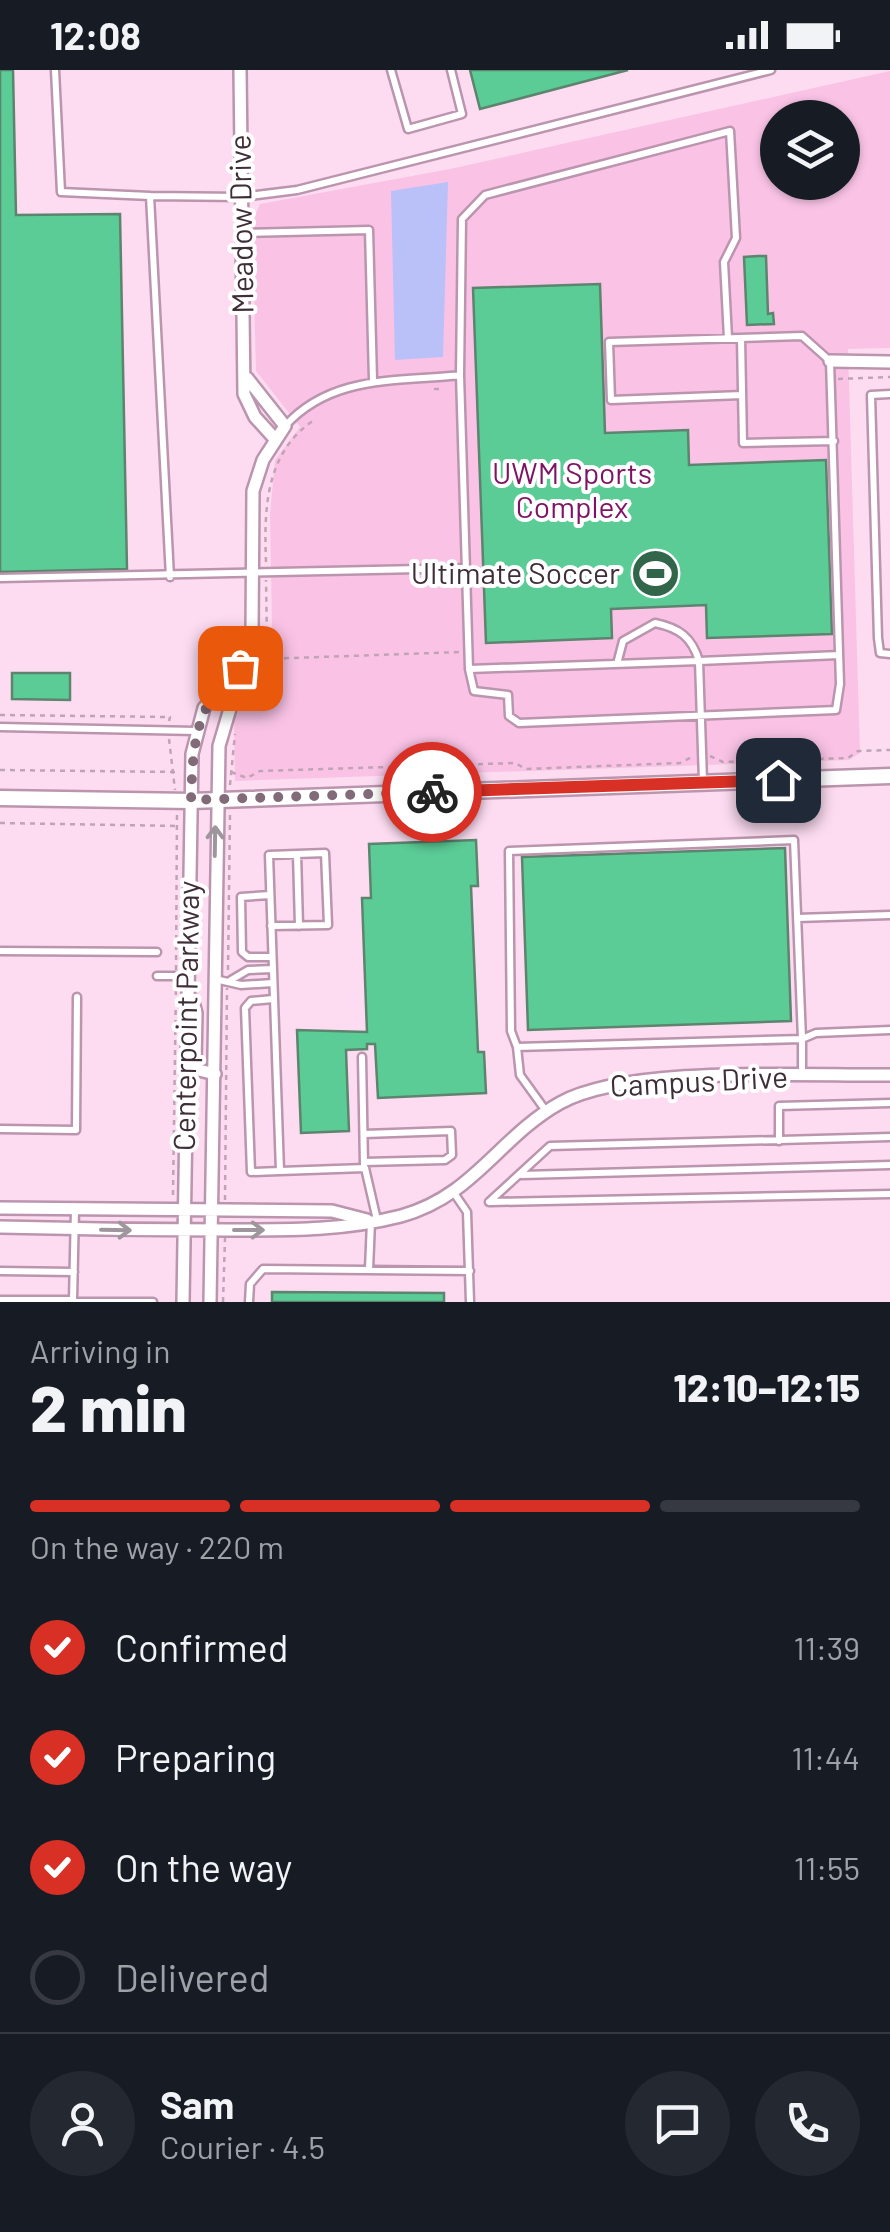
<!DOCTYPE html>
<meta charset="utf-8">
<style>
body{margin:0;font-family:Barlow,sans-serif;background:#242831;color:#f1f3f6;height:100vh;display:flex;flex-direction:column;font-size:38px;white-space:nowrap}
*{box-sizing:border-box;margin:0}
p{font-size:32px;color:#9ea1a6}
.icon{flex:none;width:55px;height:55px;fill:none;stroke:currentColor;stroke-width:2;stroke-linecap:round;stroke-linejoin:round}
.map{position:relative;height:1232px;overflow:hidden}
.panel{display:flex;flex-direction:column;background:#171b24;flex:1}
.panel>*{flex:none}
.fabs{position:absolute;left:760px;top:30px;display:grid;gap:20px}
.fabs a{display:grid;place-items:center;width:100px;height:100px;border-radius:50%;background:#171b24;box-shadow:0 2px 8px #0004;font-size:50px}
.pin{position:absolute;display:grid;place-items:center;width:85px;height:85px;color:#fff;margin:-42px;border-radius:20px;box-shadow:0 5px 15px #0006}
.courier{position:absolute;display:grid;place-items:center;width:100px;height:100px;margin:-50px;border:8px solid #d93025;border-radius:50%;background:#fff;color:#222;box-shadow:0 2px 12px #0007}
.headline em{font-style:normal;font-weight:800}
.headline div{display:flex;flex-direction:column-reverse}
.headline{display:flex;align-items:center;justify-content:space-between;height:170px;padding:0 30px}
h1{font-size:65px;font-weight:800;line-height:75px}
.bar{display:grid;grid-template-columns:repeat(4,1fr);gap:15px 10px;align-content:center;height:120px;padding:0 30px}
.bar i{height:12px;border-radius:8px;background:#363941}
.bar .active{background:#d93025}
.bar p{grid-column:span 4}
.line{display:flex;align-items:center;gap:25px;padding:0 30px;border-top:2px solid #363941}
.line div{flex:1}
.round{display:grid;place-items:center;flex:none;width:105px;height:105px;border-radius:52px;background:#242831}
ol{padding:0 30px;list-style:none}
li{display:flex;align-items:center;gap:30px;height:110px}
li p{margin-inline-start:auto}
li .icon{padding:10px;border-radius:50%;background:#d93025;color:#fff;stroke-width:4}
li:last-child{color:#9ea1a6}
li i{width:55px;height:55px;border:5px solid #363941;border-radius:50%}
.status{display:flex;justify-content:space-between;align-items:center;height:70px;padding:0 50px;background:#171b24;direction:ltr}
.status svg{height:28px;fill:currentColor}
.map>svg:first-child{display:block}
.green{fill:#fac3e6;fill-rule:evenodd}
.water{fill:#bac0f8}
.building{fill:#5bcc96;stroke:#5c846e;stroke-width:2.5}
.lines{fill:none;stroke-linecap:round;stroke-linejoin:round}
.service-casing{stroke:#bb95ae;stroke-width:11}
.minor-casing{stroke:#bb95ae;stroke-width:16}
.tertiary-casing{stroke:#bb95ae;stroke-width:19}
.path{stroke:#c0a4b6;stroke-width:2.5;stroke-dasharray:5 5;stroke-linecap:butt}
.service{stroke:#fff;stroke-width:6}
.minor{stroke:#fff;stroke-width:11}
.tertiary{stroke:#fff;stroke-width:14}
.oneway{stroke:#9e969c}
.done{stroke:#816b79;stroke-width:10;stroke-dasharray:0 18}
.route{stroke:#d93025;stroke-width:12}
.labels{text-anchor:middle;stroke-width:8;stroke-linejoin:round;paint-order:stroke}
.street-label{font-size:30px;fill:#3e2e38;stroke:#fff}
.park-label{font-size:30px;fill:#7d1364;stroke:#fff}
.poi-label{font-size:30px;fill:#3e2e38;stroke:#fff;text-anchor:end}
</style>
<div class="status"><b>12:08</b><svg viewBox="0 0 49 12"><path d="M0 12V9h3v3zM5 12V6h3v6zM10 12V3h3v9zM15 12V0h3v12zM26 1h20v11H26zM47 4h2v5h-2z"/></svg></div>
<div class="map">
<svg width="890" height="1232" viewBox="0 0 890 1232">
<rect width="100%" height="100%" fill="#fddcf1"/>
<!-- green -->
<path class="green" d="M890,1V278L848,279L860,683L849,690L235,711L234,650L272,556L270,444L275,390L300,357L256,301L252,152L260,134L450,99ZM778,48H842V112H778Z"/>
<!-- water -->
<path class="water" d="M448,112L443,287L395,290L391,121Z"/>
<!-- building -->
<path class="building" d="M0,0H13L16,145L120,144L127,499L0,502Z
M470,0H628L480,39Z
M758,186H766L768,244L773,243L774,254L747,255L744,187Z
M600,214L605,363L688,360L689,395L826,390L832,564L707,568L706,535L611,539L612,568L486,573L473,218Z
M12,603H70V630L12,629Z
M476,770L478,816H471L478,982H484L486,1023L378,1028L375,974H367V979L346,980L349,1061L301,1063L297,960L367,962L362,828H371L369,774Z
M785,778L791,951L528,960L522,787Z
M272,1222L444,1223V1232H272Z"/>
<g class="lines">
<defs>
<path id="service" d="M55,0L61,122L150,126
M391,0L408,59L462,44L451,0
M242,163L369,160L373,310
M728,268L724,192L736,168L730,61L485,125L462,149L460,305L469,599L474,621L508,625L509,646L519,653L836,640L840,614L830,291L802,266L609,272L611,330L742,325
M741,268L743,373L834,371
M890,324L871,325L878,568L880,583L890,584
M285,356C332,304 398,312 460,305
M170,507L150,126L241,127L297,120L771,0
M0,508L467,498
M617,594L623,571L655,553C679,558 692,567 699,591L839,585
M469,599L699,591L703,711
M0,657L196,661
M297,784L299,856
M270,825L241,827L242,882L248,887H272
M797,848L890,845
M271,856L328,855L325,783L269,785L280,1101L365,1098L377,1150
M0,881L157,882
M157,906H188
M215,909L241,915L273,913
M231,910L248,900L272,899
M273,929L251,931L245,938L251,1102L280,1101
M517,977L511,961L509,781L794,770L802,969L816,963L890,960
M362,987L364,1095
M546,1041L520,1005L517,977L802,969V1004
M0,1059L76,1060L77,927
M364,1064L451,1061L452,1085L445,1090L364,1092
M779,1071V1036L890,1033
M522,1105L890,1095
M454,1123L467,1142L470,1232
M489,1132L550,1076L890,1067
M491,1132L890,1124
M369,1199L371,1152
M0,1201L74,1202
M0,1230H73L75,1139
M73,1232H153
M249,1232L250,1214L263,1199L470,1201"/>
<path id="minor" d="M240,0L244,324L255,347L275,369
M830,291L890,292
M192,929L196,943L195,994L199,1000L215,1004
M0,1138L332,1141L367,1150
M0,1157C76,1159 152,1160 228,1160C288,1160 342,1161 401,1146C474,1126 499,1067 560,1033C629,995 806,1006 890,1005
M183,1232L192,684L204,638L240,598
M210,1232L219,676L252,564L253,421L263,390L285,356L247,308"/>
<path id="tertiary" d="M0,728L191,731L890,706"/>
</defs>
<!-- service casing -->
<use href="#service" class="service-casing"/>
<!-- minor casing -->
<use href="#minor" class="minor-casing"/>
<!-- tertiary casing -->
<use href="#tertiary" class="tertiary-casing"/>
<!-- path -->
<path class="path" d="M838,309L890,307
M434,319H440
M266,492C264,439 265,383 314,350
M264,589L461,582
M248,618L267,572L266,510
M0,645L170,647L169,651
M169,669L175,720
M710,686L723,692L848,688L858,681L890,680
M0,700L178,702
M231,702L247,708L260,701L515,693L526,699L680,693L692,687
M230,715L235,664
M0,753L178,756
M176,900L177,743
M228,900L230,743
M173,1125L176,913
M225,1130L227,918
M223,1232L225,1168"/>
<!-- service -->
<use href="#service" class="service"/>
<!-- minor -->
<use href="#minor" class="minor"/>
<!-- tertiary -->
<use href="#tertiary" class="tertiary"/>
</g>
<!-- one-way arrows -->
<defs><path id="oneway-shaft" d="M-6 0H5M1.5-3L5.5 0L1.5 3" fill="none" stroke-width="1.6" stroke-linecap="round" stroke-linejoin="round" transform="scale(2.5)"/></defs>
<g class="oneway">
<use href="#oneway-shaft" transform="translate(215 771) rotate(-89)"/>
<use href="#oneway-shaft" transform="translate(116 1160) rotate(1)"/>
<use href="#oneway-shaft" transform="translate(249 1160)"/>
</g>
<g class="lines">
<!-- done -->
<path class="done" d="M240,598C194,633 193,677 191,730L432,722"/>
<!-- route -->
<path class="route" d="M432,722L778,710"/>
</g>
<!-- icons -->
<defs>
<symbol id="stadium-disc" viewBox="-11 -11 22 22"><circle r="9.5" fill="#31664b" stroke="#fff"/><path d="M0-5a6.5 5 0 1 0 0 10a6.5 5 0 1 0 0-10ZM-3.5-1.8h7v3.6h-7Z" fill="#fff"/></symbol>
</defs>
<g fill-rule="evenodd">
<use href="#stadium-disc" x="628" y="476" width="55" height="55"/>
</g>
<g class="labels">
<!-- street labels -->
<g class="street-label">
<text transform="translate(242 154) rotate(-91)" y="10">Meadow Drive</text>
<text transform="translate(187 946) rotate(-89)" y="10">Centerpoint Parkway</text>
<text transform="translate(699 1012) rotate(-3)" y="10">Campus Drive</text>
</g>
<!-- park labels -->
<g class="park-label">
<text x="572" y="414">UWM Sports<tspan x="572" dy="34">Complex</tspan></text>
</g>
<!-- poi labels -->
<g class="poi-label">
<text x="620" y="514">Ultimate Soccer</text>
</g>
</g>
</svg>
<div class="fabs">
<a><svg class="icon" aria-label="layers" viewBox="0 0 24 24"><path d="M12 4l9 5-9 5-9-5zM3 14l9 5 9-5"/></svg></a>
</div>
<div class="pin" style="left:240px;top:598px;background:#ea580c"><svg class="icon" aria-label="bag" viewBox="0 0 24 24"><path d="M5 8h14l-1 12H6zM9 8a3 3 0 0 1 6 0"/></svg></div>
<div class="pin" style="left:778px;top:710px;background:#1f2937"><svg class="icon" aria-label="home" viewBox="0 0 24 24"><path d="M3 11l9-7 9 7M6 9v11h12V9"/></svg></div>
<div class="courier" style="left:432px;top:722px"><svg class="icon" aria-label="bike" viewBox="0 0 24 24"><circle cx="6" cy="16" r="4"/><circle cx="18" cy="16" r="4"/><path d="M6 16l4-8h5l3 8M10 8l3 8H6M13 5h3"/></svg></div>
</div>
<section class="panel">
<div class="headline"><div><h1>2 min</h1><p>Arriving in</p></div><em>12:10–12:15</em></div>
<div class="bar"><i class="active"></i><i class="active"></i><i class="active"></i><i></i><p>On the way · 220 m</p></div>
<ol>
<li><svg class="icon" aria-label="check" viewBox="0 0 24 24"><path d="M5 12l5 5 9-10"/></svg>Confirmed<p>11:39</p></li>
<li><svg class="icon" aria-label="check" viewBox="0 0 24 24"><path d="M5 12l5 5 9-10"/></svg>Preparing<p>11:44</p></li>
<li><svg class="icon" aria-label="check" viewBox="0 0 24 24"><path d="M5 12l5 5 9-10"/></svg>On the way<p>11:55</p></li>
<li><i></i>Delivered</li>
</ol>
<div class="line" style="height:180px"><a class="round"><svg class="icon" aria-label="person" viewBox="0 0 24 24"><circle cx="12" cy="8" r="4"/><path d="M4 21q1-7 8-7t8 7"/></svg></a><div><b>Sam</b><p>Courier · 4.5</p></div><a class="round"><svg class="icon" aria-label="chat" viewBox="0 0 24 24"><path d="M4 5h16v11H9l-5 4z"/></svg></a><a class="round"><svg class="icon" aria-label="phone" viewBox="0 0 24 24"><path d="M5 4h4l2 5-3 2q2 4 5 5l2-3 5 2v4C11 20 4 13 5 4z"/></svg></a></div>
</section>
